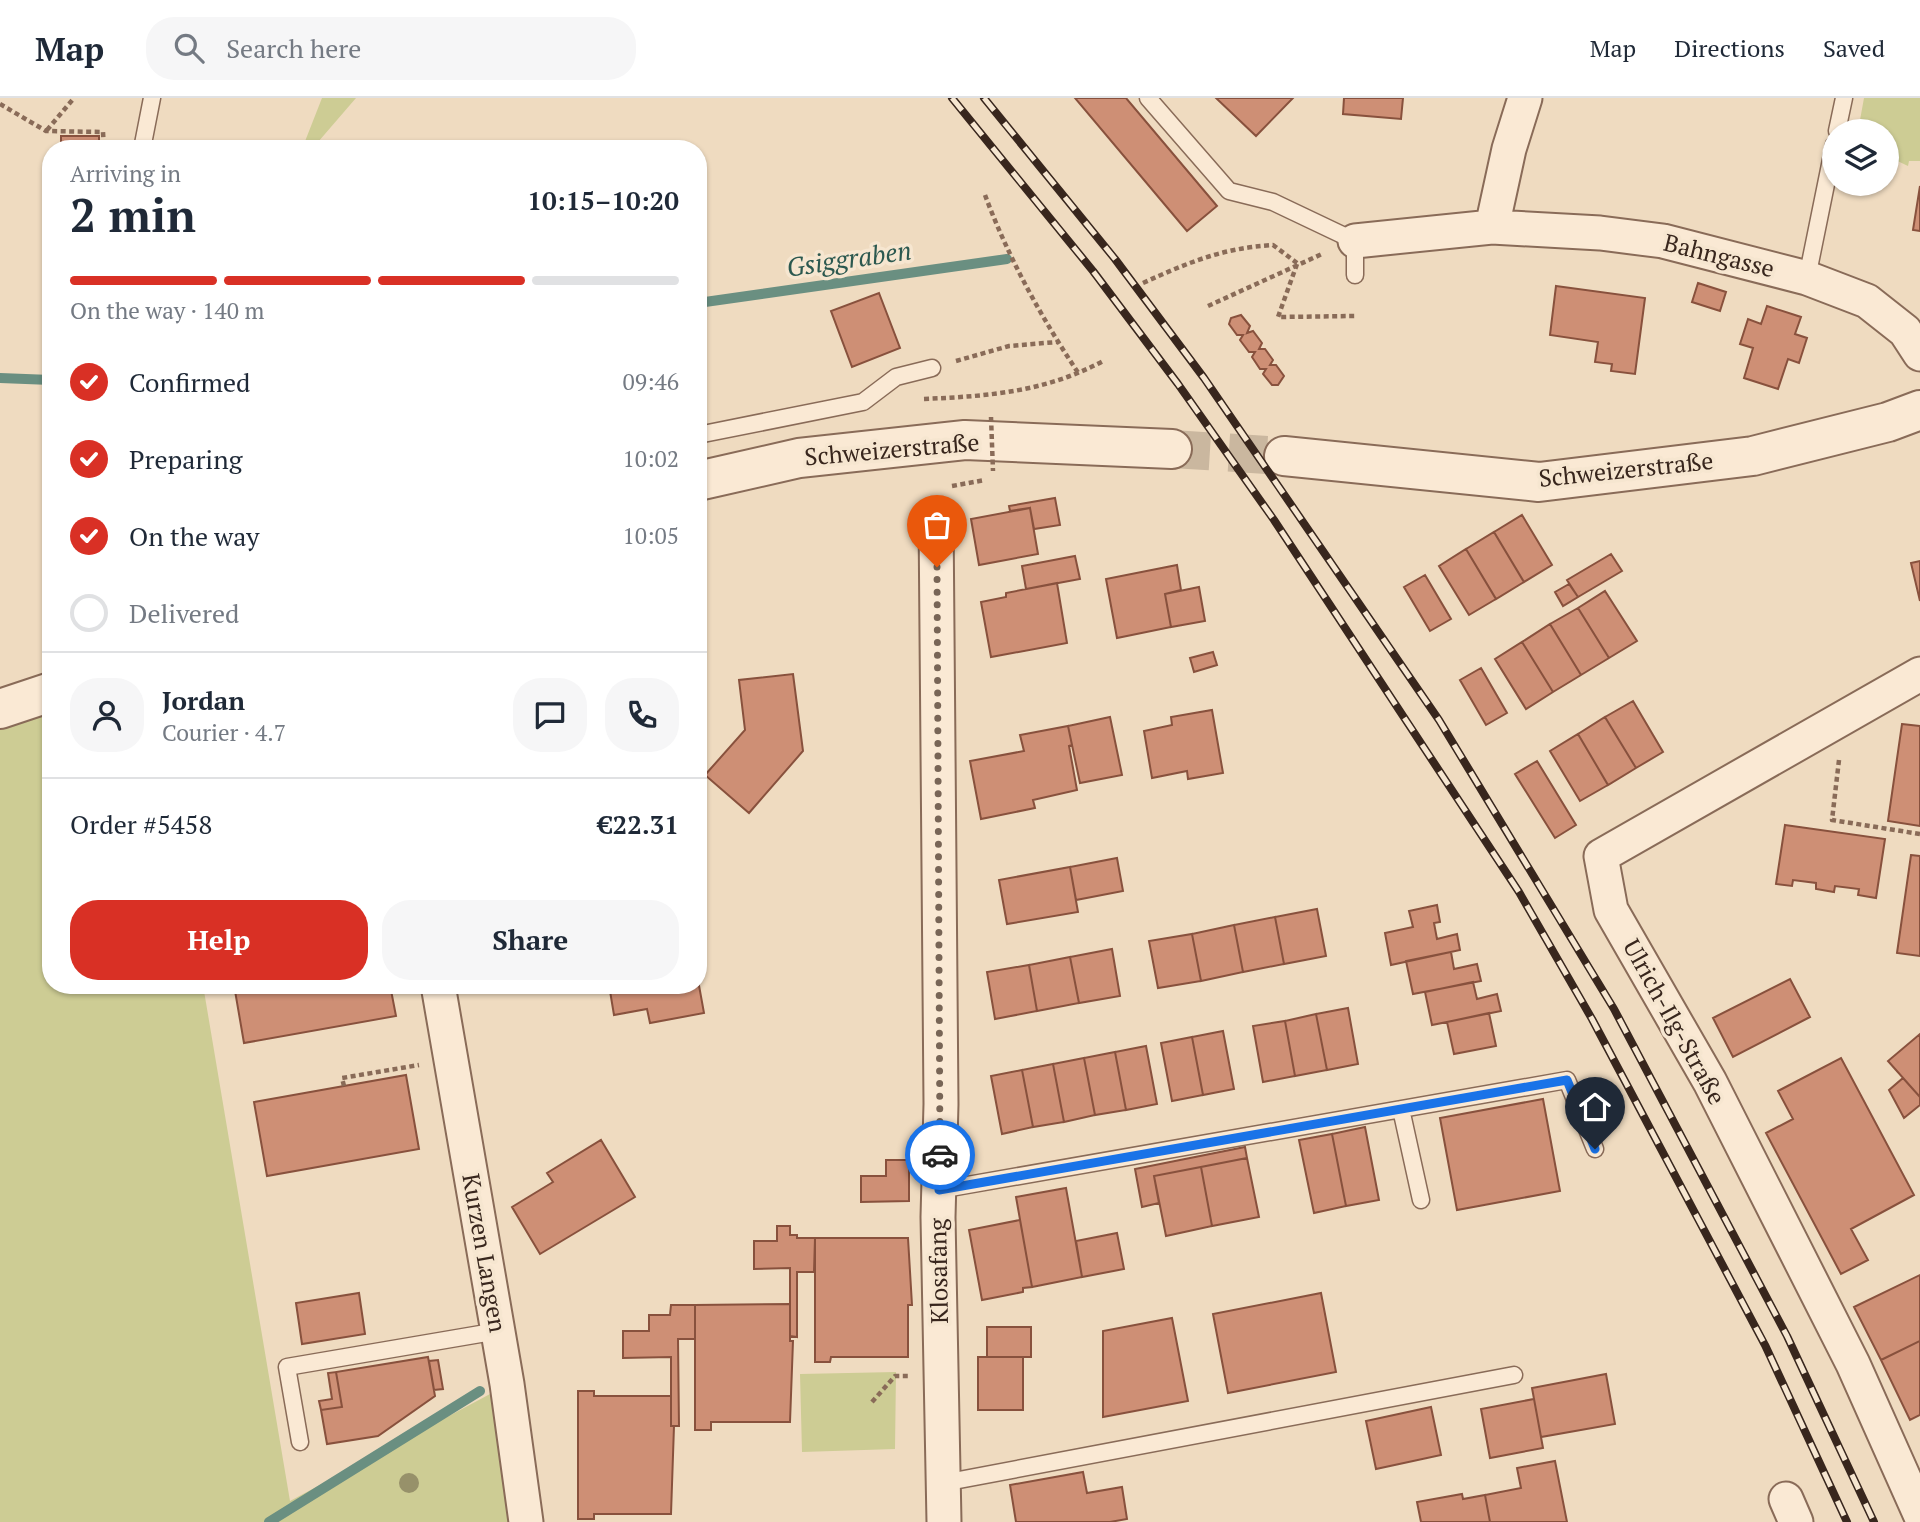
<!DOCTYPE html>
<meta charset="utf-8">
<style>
body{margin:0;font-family:"PT Serif",serif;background:#f6f6f7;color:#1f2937;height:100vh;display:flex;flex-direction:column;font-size:26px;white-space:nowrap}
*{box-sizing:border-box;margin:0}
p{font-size:23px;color:#747a83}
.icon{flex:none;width:38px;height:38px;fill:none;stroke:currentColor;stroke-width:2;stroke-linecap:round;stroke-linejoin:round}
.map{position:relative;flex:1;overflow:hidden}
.drawer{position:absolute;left:42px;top:42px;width:665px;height:854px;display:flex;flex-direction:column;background:#fff;border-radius:28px;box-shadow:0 2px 5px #0004}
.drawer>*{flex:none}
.controls{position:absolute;left:1822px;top:21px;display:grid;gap:14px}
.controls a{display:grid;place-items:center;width:77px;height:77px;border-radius:50%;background:#fff;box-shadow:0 2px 5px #0004;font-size:35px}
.pin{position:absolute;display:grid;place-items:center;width:60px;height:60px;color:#fff;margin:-72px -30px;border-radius:50% 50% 50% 0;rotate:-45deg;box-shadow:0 0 7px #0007}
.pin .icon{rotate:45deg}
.courier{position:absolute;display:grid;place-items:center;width:70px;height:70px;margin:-35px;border:5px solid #1a73e8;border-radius:50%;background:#fff;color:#222;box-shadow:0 2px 9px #0007}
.summary em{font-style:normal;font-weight:700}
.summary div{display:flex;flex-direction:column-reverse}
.summary{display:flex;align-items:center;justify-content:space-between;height:119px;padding:0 28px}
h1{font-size:46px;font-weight:700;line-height:52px}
.bar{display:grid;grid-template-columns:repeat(4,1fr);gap:10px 7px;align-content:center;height:84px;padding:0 28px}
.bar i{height:9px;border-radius:5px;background:#e0e1e3}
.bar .current{background:#d93025}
.bar p{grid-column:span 4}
.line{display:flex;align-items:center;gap:18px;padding:0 28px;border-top:2px solid #e0e1e3}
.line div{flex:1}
.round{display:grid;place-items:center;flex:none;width:74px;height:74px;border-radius:28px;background:#f6f6f7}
ol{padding:0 28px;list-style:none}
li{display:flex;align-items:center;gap:21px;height:77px}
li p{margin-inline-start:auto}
li .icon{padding:7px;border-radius:50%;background:#d93025;color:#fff;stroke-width:4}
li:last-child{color:#747a83}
li i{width:38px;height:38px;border:4px solid #e0e1e3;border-radius:50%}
.action{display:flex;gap:14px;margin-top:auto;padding:14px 28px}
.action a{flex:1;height:80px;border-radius:28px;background:#d93025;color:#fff;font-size:28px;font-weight:700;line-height:80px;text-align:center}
.action a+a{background:#f6f6f7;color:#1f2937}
header{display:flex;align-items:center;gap:42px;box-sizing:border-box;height:98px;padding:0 35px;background:#fff;border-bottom:2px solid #e0e1e3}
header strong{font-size:33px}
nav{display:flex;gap:38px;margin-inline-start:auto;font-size:24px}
.search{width:490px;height:63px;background:#f6f6f7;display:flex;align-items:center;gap:18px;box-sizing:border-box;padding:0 24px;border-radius:28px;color:#747a83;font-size:26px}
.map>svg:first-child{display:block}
.green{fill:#cdcc94}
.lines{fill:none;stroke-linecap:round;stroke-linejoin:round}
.stream{stroke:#6a8f81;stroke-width:10}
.building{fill:#ce8f75;stroke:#88513d;stroke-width:2}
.tertiary-tunnel{stroke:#cab79f;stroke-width:38;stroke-dasharray:38 19;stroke-linecap:butt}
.service-casing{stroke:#896b58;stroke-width:19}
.minor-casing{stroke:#896b58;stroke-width:37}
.tertiary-casing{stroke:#896b58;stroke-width:42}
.path{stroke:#896b58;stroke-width:4.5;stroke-dasharray:5 3.5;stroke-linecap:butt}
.service{stroke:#fae9d4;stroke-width:16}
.minor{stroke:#fae9d4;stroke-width:33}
.tertiary{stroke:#fae9d4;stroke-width:38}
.rail-casing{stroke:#38261d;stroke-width:8}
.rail{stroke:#f6e6d0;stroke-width:5;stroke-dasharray:16;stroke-linecap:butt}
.path-bridge{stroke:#896b58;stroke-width:4.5;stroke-dasharray:5 3.5;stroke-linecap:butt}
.tree{fill:#97916a}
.done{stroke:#786556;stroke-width:7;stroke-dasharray:0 12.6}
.route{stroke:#1a73e8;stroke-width:9}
.labels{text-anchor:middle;stroke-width:7;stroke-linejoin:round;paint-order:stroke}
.street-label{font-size:24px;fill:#38261d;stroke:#f6e6d0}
.water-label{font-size:26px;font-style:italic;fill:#2b584f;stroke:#f6e6d0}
</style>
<header>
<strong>Map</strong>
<div class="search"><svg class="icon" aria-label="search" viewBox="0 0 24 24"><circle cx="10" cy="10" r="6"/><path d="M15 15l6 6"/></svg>Search here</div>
<nav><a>Map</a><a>Directions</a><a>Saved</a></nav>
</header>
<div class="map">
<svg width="1920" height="1424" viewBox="0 0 1920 1424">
<rect width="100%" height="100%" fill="#efdbc0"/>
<!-- green -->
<path class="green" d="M322,0H356L312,51H302Z
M1864,0H1920V63H1909L1908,68L1887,58L1886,33H1858Z
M51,605V887H203L290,1403L505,1288L521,1424H0V624Z
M896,1274L895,1351L802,1354L800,1276Z"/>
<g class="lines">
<!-- stream -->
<path class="stream" d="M698,205L1007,161
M0,280L51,282
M269,1424L480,1293"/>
</g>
<!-- building -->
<path class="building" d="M1075,0H1126L1217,108L1187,133Z
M1216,0H1293L1256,38Z
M1344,0H1403L1401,21L1343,16Z
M61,38H99V51H61Z
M1920,88V133L1913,132Z
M1698,185L1726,194L1720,213L1692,204Z
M1556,188L1645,200L1635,276L1611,273L1612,266L1595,264L1598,244L1550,237Z
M879,195L900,250L852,269L831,213Z
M1767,208L1801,219L1795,236L1807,240L1799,265L1788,261L1778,291L1744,280L1753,250L1740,246L1748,221L1761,226Z
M1241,217L1250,228L1247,235L1253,233L1262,245L1259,251H1265L1273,262L1270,267H1276L1284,278L1278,287H1272L1263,276L1266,271H1260L1252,259L1255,254H1249L1240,242L1243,237H1237L1229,226L1231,220Z
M1055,400L1060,427L1034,431L1030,410L1010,413L1009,408Z
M1030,410L1038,456L979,467L971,421Z
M1522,417L1552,467L1524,484L1494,434Z
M1494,434L1524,484L1496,501L1466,451Z
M1466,451L1496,501L1469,517L1439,468Z
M1611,456L1622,473L1578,499L1567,482Z
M1075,458L1080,481L1026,491L1022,468Z
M1920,463V503L1911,465Z
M1177,467L1181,492L1165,496L1171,529L1117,540L1106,481Z
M1425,477L1451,521L1430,533L1404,489Z
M1057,485L1067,545L991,559L981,504L1006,499V495Z
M1569,486L1578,499L1563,508L1555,494Z
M1199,489L1205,523L1171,529L1165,496Z
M1605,493L1637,543L1609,560L1578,510Z
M1578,510L1609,560L1581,577L1550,526Z
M1550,526L1581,577L1553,594L1522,544Z
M1522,544L1553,594L1526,611L1495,561Z
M1213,554L1217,567L1194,574L1190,560Z
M1481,570L1507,615L1486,627L1460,582Z
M793,576L803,653L749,715L705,677L745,632L739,582Z
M1633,603L1663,654L1636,670L1605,619Z
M1212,612L1223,675L1188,681L1187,673L1152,680L1144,633L1172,627L1171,619Z
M1110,619L1122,677L1080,685L1068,628Z
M1605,619L1636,670L1608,687L1578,636Z
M1902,626L1920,628V728L1888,723Z
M1068,628L1072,647L1069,648L1077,692L1033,702L1035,710L981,721L970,663L1024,653L1020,637Z
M1578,636L1608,687L1580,703L1550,653Z
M1537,663L1576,727L1555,740L1515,676Z
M1785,727L1885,741L1876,800L1858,797L1859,791L1835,788L1834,794L1816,791V785L1793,782L1792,788L1776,786Z
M1911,757L1920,758V858L1897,855Z
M1117,760L1123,793L1076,802L1070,769Z
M1070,769L1078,814L1007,826L999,782Z
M1437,807L1440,824L1434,825L1437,841L1457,836L1460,852L1391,867L1385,835L1413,829L1409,813Z
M1317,811L1326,858L1284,866L1275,819Z
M1275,819L1284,866L1243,874L1234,827Z
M1234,827L1243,874L1201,883L1192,836Z
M1192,836L1201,883L1158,890L1149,843Z
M1112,851L1120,898L1079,905L1070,859Z
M1451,854L1454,871L1477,866L1481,883L1413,896L1406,863Z
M1070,859L1079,905L1037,913L1029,867Z
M1029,867L1037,913L995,921L987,874Z
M1790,881L1810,919L1733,959L1713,920Z
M698,882L704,915L650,925L647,911L614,917L609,887H698Z
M1473,884L1477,901L1497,896L1501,913L1432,927L1425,894Z
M234,887H390L396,918L244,945Z
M1348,910L1358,966L1327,972L1316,916Z
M1489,915L1496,948L1454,956L1447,924Z
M1316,916L1327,972L1295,978L1285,923Z
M1285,923L1295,978L1263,984L1253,928Z
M1223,933L1234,991L1203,997L1192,939Z
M1920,936V999L1888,963Z
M1192,939L1203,997L1172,1003L1161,945Z
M1146,948L1157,1006L1126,1012L1115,954Z
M1115,954L1126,1012L1095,1017L1084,960Z
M1084,960L1095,1017L1064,1024L1053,966Z
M1841,960L1914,1097L1851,1131L1868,1162L1841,1176L1766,1035L1793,1021L1778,993Z
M1053,966L1064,1024L1033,1029L1022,972Z
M1022,972L1033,1029L1002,1036L991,978Z
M406,977L419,1051L267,1078L254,1004Z
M1903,980L1920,999V1007L1904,1020L1889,992Z
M1543,1001L1560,1093L1457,1112L1440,1020Z
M1365,1029L1379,1102L1346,1108L1332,1036Z
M1332,1036L1346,1108L1314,1115L1299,1042Z
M601,1042L635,1099L540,1156L512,1109L553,1084L547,1075Z
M1245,1049L1247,1060L1154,1078L1159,1105L1142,1109L1135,1071Z
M1247,1060L1259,1119L1212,1128L1201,1069Z
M886,1062H909V1103L861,1104V1078H886Z
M1201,1069L1212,1128L1166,1138L1154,1078Z
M1066,1090L1082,1179L1032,1189L1016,1099Z
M1020,1122L1032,1189L1023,1190V1194L982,1202L969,1132Z
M777,1128H790V1137H797V1140H815L814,1174H797V1239L790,1238V1170L754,1171V1143H777Z
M1117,1135L1124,1171L1082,1179L1076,1143Z
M815,1140H908L912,1207H908V1259H831L830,1264H815Z
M1920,1177V1243L1881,1262L1854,1209Z
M359,1195L365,1236L302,1246L296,1205Z
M1321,1195L1336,1274L1228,1295L1213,1216Z
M790,1206V1243H793L790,1324H711V1332H695V1207Z
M671,1207H695V1241H678L679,1328H671V1259L623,1260V1233H649V1217H670Z
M1172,1220L1188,1303L1103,1319V1233Z
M987,1229H1031V1259H987Z
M1920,1243V1317L1910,1322L1881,1262Z
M428,1259L435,1298L378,1338L327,1346L321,1312L342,1309L336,1274Z
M978,1259H1023V1312H978Z
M438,1262L443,1291L434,1292L429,1263Z
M336,1274L342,1309L321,1312L319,1303L332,1301L328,1275Z
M1606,1276L1615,1326L1541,1339L1532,1290Z
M578,1293H594V1298H671V1328H674L671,1416H594V1421H578Z
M1534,1301L1543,1350L1490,1360L1481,1311Z
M1431,1309L1441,1357L1376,1371L1366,1323Z
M1555,1363L1567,1424H1490L1485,1397L1521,1390L1517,1370Z
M1083,1374L1087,1395L1122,1389L1127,1421L1110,1424H1016L1010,1387Z
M1462,1396L1463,1401L1485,1397L1490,1424H1421L1417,1404Z"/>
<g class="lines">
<!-- tertiary-tunnel -->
<path class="tertiary-tunnel" d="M1172,351L1284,358"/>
<defs>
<path id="service" d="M1148,0L1229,93L1273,104L1355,143V177
M1837,33L1844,0
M142,51L152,0
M1807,180L1834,47
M698,337L863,304L896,279L932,270
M1401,1011L1421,1102
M939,1092L1567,982L1595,1051
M300,1344L287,1269L498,1233
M943,1385L1514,1277"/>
<path id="minor" d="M1492,129L1509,51L1525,0
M1355,143L1492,129L1600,135L1663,143L1807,180L1867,203L1905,233L1920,256
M936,417L941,1006L938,1119L944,1424
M1920,576L1601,758L1611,812L1710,984L1853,1266L1920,1416
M438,887L507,1286L526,1424
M1786,1401L1796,1424"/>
<path id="tertiary" d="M1284,358L1539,384L1753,358L1888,324L1920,312
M698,383L799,360L965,342L1172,351
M0,611L51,594"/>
</defs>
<!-- service casing -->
<use href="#service" class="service-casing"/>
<!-- minor casing -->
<use href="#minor" class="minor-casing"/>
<!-- tertiary casing -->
<use href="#tertiary" class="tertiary-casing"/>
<!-- path -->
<path class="path" d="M0,6L46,33L103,34L104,51
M47,32L74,0
M985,97C1008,159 1042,221 1079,276
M1297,166L1278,219L1355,218
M1143,185C1189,164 1223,150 1273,147L1297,165
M1208,208L1322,156
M956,263L1009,248L1057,244
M924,301C990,298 1046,294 1105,262
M952,388L985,382
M1839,662L1832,722L1920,736
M344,988L342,980L419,967
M872,1304L895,1278H909"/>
<!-- service -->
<use href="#service" class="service"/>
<!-- minor -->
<use href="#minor" class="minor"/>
<!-- tertiary -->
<use href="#tertiary" class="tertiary"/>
<defs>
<path id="rail" d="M952,0L1093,173L1178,286L1274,422L1519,794L1592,921L1765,1247L1847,1424
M984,0L1115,161L1204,280L1439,622L1614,911L1787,1238L1874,1424"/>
</defs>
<!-- rail casing -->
<use href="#rail" class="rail-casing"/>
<!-- rail -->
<use href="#rail" class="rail"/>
<!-- path-bridge -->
<path class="path-bridge" d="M991,319L993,373"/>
</g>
<!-- trees -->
<circle class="tree" cx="409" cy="1385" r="10"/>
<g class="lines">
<!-- done -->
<path class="done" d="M937,469L940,1057"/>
<!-- route -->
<path class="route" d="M940,1057L939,1092L1567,982L1595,1051"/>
</g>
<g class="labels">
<!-- street labels -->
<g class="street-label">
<text transform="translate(1719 158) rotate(14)" y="8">Bahngasse</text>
<text transform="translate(892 352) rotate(-5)" y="8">Schweizerstraße</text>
<text transform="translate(1626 372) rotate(-6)" y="8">Schweizerstraße</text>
<text transform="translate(1674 924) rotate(61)" y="8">Ulrich-Ilg-Straße</text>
<text transform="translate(484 1155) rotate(80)" y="8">Kurzen Langen</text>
<text transform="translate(939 1173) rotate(-91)" y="8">Klosafang</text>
</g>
<!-- water labels -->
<g class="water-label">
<text transform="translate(849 161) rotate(-8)" y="9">Gsiggraben</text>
</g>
</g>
</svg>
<div class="controls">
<a><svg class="icon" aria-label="layers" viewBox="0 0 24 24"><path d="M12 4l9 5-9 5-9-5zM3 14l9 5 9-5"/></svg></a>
</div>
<div class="pin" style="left:937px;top:469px;background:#ea580c"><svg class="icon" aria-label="bag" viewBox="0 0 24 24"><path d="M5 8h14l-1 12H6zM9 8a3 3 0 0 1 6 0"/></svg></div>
<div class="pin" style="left:1595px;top:1051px;background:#1f2937"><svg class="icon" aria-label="home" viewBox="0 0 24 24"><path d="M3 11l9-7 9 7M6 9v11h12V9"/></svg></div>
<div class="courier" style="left:940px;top:1057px"><svg class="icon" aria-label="car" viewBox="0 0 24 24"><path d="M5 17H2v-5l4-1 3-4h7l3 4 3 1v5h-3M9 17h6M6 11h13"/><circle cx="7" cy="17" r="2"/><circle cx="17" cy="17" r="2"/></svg></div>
<section class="drawer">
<div class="summary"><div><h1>2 min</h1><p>Arriving in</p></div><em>10:15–10:20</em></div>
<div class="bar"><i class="current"></i><i class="current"></i><i class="current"></i><i></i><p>On the way · 140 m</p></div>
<ol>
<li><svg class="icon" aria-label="check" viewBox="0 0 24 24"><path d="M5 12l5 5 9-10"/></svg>Confirmed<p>09:46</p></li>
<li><svg class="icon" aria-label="check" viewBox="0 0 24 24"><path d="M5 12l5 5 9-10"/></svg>Preparing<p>10:02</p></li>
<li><svg class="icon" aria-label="check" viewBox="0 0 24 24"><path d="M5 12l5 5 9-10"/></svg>On the way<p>10:05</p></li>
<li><i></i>Delivered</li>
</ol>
<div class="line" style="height:126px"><a class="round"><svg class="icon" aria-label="person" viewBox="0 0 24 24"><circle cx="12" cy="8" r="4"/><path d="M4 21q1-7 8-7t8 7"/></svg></a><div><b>Jordan</b><p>Courier · 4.7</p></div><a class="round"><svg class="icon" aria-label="chat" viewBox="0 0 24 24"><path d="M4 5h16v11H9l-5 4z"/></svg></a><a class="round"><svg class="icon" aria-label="phone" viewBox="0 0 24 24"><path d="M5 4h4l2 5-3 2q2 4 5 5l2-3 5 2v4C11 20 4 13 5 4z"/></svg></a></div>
<div class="line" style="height:91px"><div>Order #5458</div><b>€22.31</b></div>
<div class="action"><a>Help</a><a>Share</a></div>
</section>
</div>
